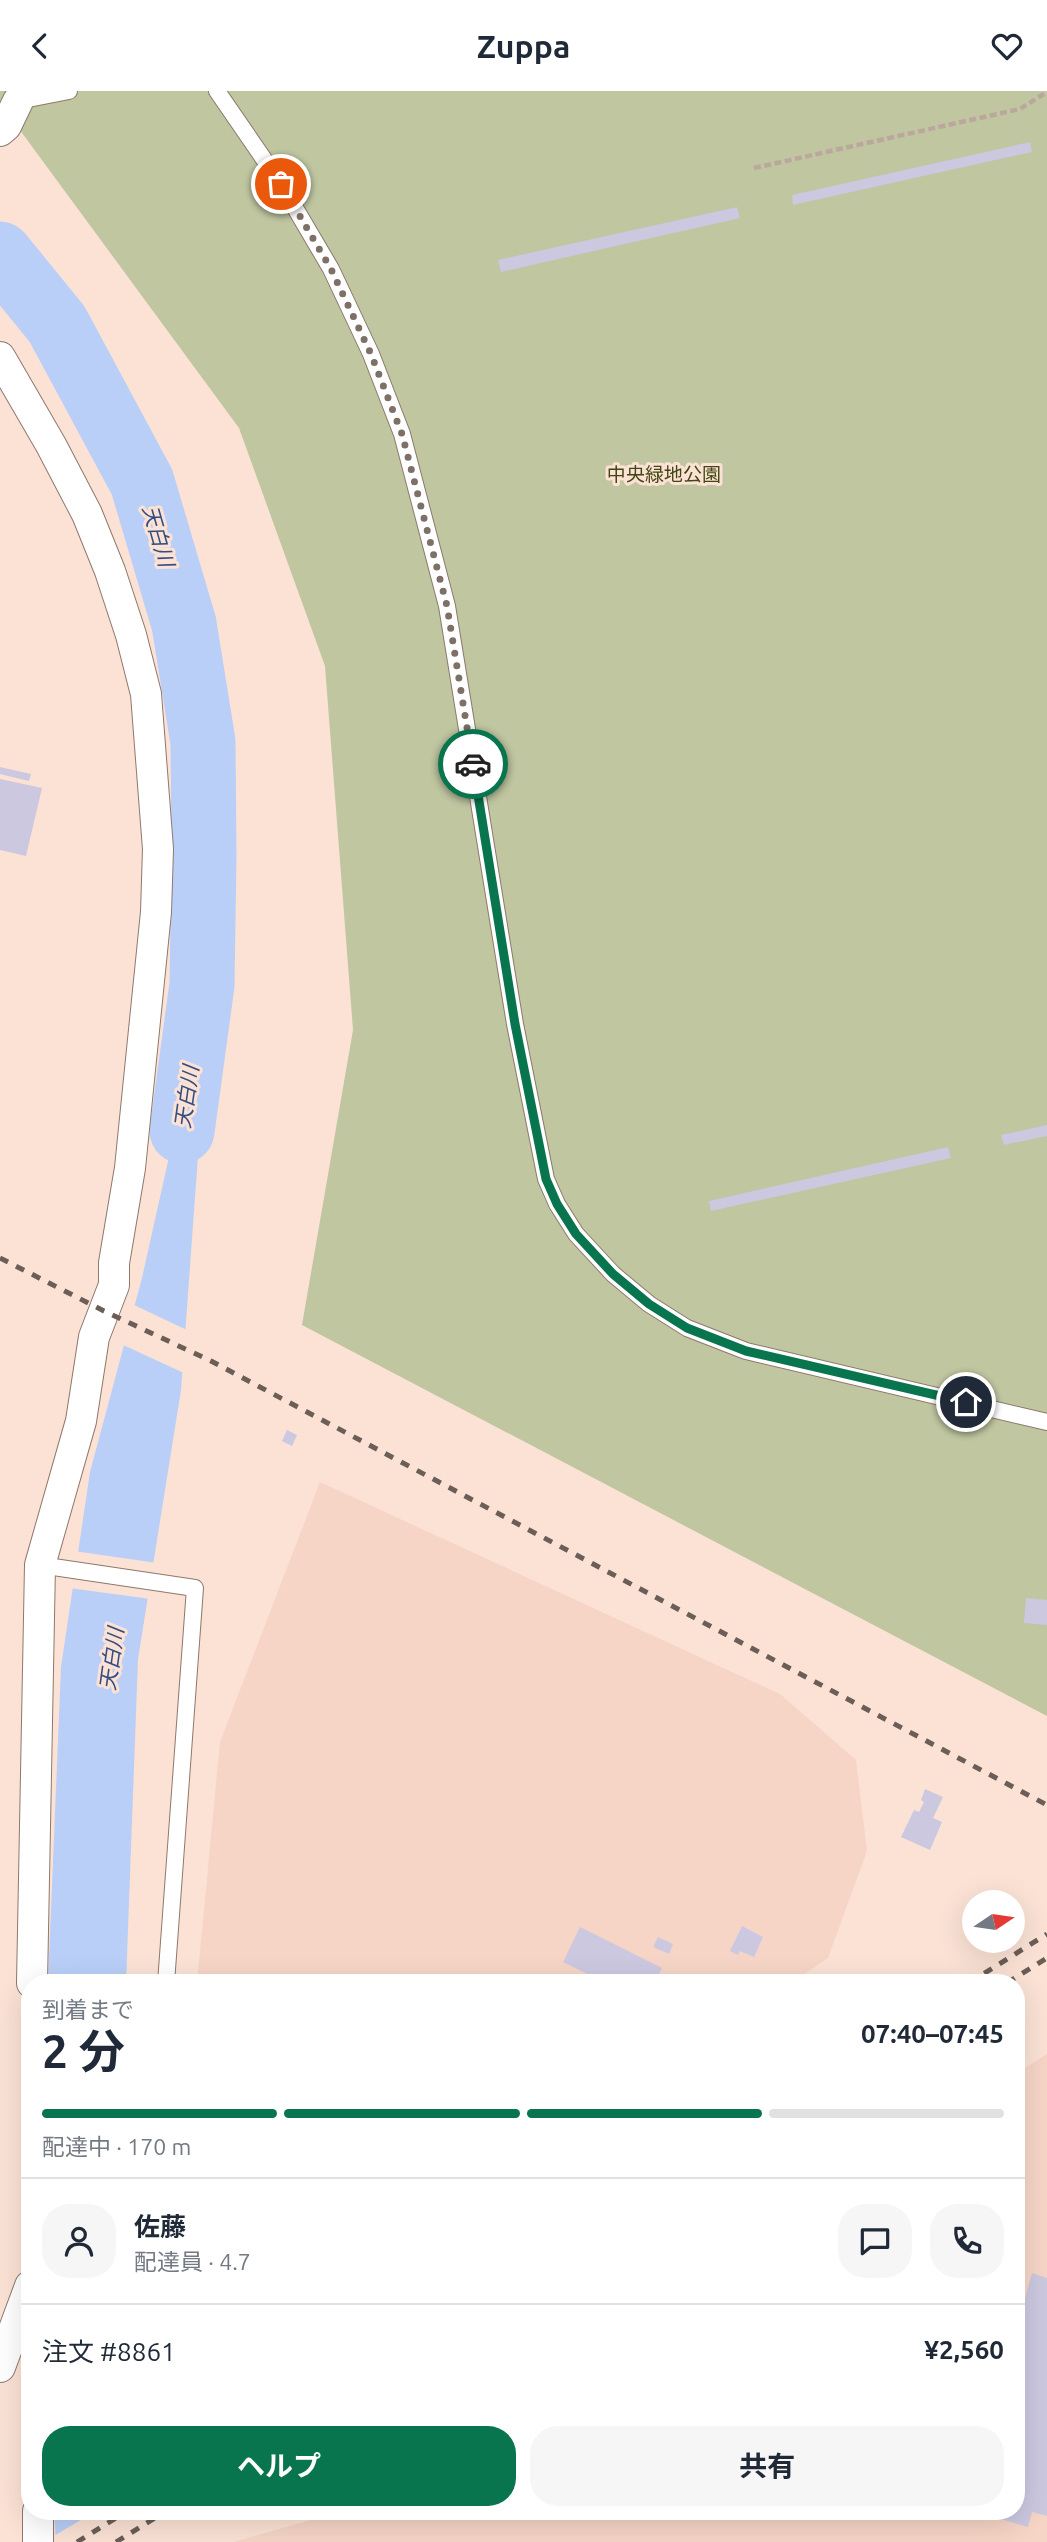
<!DOCTYPE html>
<html lang="ja">
<meta charset="utf-8">
<style>
body{margin:0;font-family:Ubuntu,"Noto Sans JP",sans-serif;background:#f6f6f7;color:#1f2937;height:100vh;display:flex;flex-direction:column;font-size:26px;white-space:nowrap}
*{box-sizing:border-box;margin:0}
p{font-size:23px;color:#747a83}
.icon{flex:none;width:38px;height:38px;fill:none;stroke:currentColor;stroke-width:2;stroke-linecap:round;stroke-linejoin:round}
.map{position:relative;flex:1;overflow:hidden}
.drawer{position:absolute;left:21px;top:1883px;width:1004px;height:546px;display:flex;flex-direction:column;background:#fff;border-radius:28px;box-shadow:0 7px 28px #0002}
.drawer>*{flex:none}
.needle{width:46px;rotate:77deg}
.controls{position:absolute;left:962px;top:1799px;display:grid;gap:14px}
.controls a{display:grid;place-items:center;width:63px;height:63px;border-radius:50%;background:#fff;box-shadow:0 7px 28px #0002;font-size:35px}
.pin{position:absolute;display:grid;place-items:center;width:60px;height:60px;color:#fff;margin:-30px;border:4px solid #fff;border-radius:50%;box-shadow:0 2px 7px #0007}
.courier{position:absolute;display:grid;place-items:center;width:70px;height:70px;margin:-35px;border:5px solid #09754e;border-radius:50%;background:#fff;color:#222;box-shadow:0 2px 9px #0007}
.overview em{font-style:normal;font-weight:700}
.overview div{display:flex;flex-direction:column-reverse}
.overview{display:flex;align-items:center;justify-content:space-between;height:119px;padding:0 21px}
h1{font-size:46px;font-weight:700;line-height:52px}
.bar{display:grid;grid-template-columns:repeat(4,1fr);gap:10px 7px;align-content:center;height:84px;padding:0 21px}
.bar i{height:9px;border-radius:5px;background:#e0e1e3}
.bar .on{background:#09754e}
.bar p{grid-column:span 4}
.line{display:flex;align-items:center;gap:18px;padding:0 21px;border-top:2px solid #e0e1e3}
.line div{flex:1}
.round{display:grid;place-items:center;flex:none;width:74px;height:74px;border-radius:28px;background:#f6f6f7}
.button{display:flex;gap:14px;margin-top:auto;padding:14px 21px}
.button a{flex:1;height:80px;border-radius:28px;background:#09754e;color:#fff;font-size:28px;font-weight:700;line-height:80px;text-align:center}
.button a+a{background:#f6f6f7;color:#1f2937}
header{display:flex;justify-content:space-between;align-items:center;height:91px;padding:0 21px;background:#fff;font-size:32px;font-weight:700}
.map>svg:first-child{display:block}
.built{fill:#f6d5c6}
.green{fill:#bfc6a0}
.water{fill:#b9cff7}
.pier{fill:#fbe2d5}
.lines{fill:none;stroke-linecap:round;stroke-linejoin:round}
.river{stroke:#b9cff7;stroke-width:65}
.building{fill:#cbc8e0}
.service-casing{stroke:#8e786d;stroke-width:18}
.minor-casing{stroke:#8e786d;stroke-width:32}
.path{stroke:#bba79d;stroke-width:4.5;stroke-dasharray:7 3.5;stroke-linecap:butt}
.service{stroke:#fff;stroke-width:16}
.minor{stroke:#fff;stroke-width:30}
.rail{stroke:#6b5e57;stroke-width:5;stroke-dasharray:9 9;stroke-linecap:butt}
.done{stroke:#7e6f67;stroke-width:7;stroke-dasharray:0 12.6}
.route{stroke:#09754e;stroke-width:9}
.labels{text-anchor:middle;stroke-width:6;stroke-linejoin:round;paint-order:stroke}
.park-label{font-size:19px;fill:#414713;stroke:#fbe2d5}
.water-label{font-size:21px;font-style:italic;fill:#344e82;stroke:#fbe2d5}
</style>
<header><svg class="icon" aria-label="back" viewBox="0 0 24 24"><path d="M15 5l-7 7 7 7"/></svg>Zuppa<svg class="icon" aria-label="heart" viewBox="0 0 24 24"><path d="M12 20l-8-8c-3-5 5-10 8-4 3-6 11-1 8 4z"/></svg></header>
<div class="map">
<svg width="1047" height="2451" viewBox="0 0 1047 2451">
<rect width="100%" height="100%" fill="#fbe2d5"/>
<!-- built -->
<path class="built" d="M320,1391L780,1603L856,1669L867,1760L828,1867L791,1892H197L220,1651Z
M1047,1963V2451H234L328,2424L333,2420H1017V1982Z"/>
<!-- green -->
<path class="green" d="M0,0H1047V1625L302,1234L353,939L325,575L239,337L0,12Z"/>
<!-- water -->
<path class="water" d="M212,873L181,1299L138,1568L126,1892H48L61,1576L90,1381L142,1187Z
M54,2420H132L56,2451Z"/>
<!-- pier -->
<path class="pier" d="M132,1213L189,1240L186,1283L121,1253Z
M74,1460L157,1472L151,1508L69,1497Z
M96,2420H135L137,2451H53L52,2446Z"/>
<g class="lines">
<!-- river -->
<path class="river" d="M0,163L57,233L142,391L184,533L203,651L204,764L202,894L182,1040"/>
</g>
<!-- building -->
<path class="building" d="M1030,51L1032,61L793,114L792,104Z
M737,116L740,127L501,181L498,169Z
M0,676L31,683L29,690L0,683Z
M0,688L42,697L26,765L0,759Z
M1047,1034V1045L1004,1054L1001,1044Z
M948,1056L951,1067L711,1120L709,1110Z
M287,1339L297,1344L292,1355L282,1350Z
M1026,1507L1047,1509V1534L1024,1532Z
M925,1698L943,1706L933,1727L942,1731L930,1759L901,1746L914,1719L919,1721L924,1711L921,1709Z
M742,1835L763,1846L754,1866L740,1860L738,1864L730,1860Z
M580,1836L662,1877L655,1892H606L563,1871Z
M658,1846L673,1853L669,1863L653,1856Z
M1032,2182L1047,2187V2425L1032,2421L1028,2436L997,2427L999,2420H1017V2236Z"/>
<g class="lines">
<defs>
<path id="service" d="M217,0L281,93L331,178L371,263L402,343L447,515L515,933L546,1088L557,1113L576,1143L613,1183L649,1213L687,1237L746,1260L1047,1331
M18,10L69,0
M40,1474L195,1497L166,1892"/>
<path id="minor" d="M0,40L6,35L18,10
M0,266L51,354L87,423L110,480L131,544L146,603L158,758L156,821L130,1077L114,1172V1194L94,1246L81,1330L40,1474L32,1892
M0,2276L30,2195
M38,2420V2451"/>
</defs>
<!-- service casing -->
<use href="#service" class="service-casing"/>
<!-- minor casing -->
<use href="#minor" class="minor-casing"/>
<!-- path -->
<path class="path" d="M754,77L1020,18L1047,1"/>
<!-- service -->
<use href="#service" class="service"/>
<!-- minor -->
<use href="#minor" class="minor"/>
<!-- rail -->
<path class="rail" d="M0,1167L104,1220L211,1270L1047,1714
M969,1892L1047,1843
M1007,1892L1047,1867
M77,2451L127,2420
M116,2451L166,2420"/>
</g>
<g class="lines">
<!-- done -->
<path class="done" d="M281,93L331,178L371,263L402,343L447,515L473,673"/>
<!-- route -->
<path class="route" d="M473,673L515,933L546,1088L557,1113L576,1143L613,1183L649,1213L687,1237L746,1260L966,1311"/>
</g>
<g class="labels">
<!-- park labels -->
<g class="park-label">
<text x="664" y="390">中央緑地公園</text>
</g>
<!-- water labels -->
<g class="water-label">
<text transform="translate(158 445) rotate(74)" y="7">天白川</text>
<text transform="translate(187 1006) rotate(-82)" y="7">天白川</text>
<text transform="translate(112 1568) rotate(-82)" y="7">天白川</text>
</g>
</g>
</svg>
<div class="controls">
<a><svg class="needle" viewBox="-14 -14 28 28"><path d="M0-13l5 13h-10z" fill="#e53935"/><path d="M0 13l5-13h-10z" fill="#747a83"/></svg></a>
</div>
<div class="pin" style="left:281px;top:93px;background:#ea580c"><svg class="icon" aria-label="bag" viewBox="0 0 24 24"><path d="M5 8h14l-1 12H6zM9 8a3 3 0 0 1 6 0"/></svg></div>
<div class="pin" style="left:966px;top:1311px;background:#1f2937"><svg class="icon" aria-label="home" viewBox="0 0 24 24"><path d="M3 11l9-7 9 7M6 9v11h12V9"/></svg></div>
<div class="courier" style="left:473px;top:673px"><svg class="icon" aria-label="car" viewBox="0 0 24 24"><path d="M5 17H2v-5l4-1 3-4h7l3 4 3 1v5h-3M9 17h6M6 11h13"/><circle cx="7" cy="17" r="2"/><circle cx="17" cy="17" r="2"/></svg></div>
<section class="drawer">
<div class="overview"><div><h1>2 分</h1><p>到着まで</p></div><em>07:40–07:45</em></div>
<div class="bar"><i class="on"></i><i class="on"></i><i class="on"></i><i></i><p>配達中 · 170 m</p></div>
<div class="line" style="height:126px"><a class="round"><svg class="icon" aria-label="person" viewBox="0 0 24 24"><circle cx="12" cy="8" r="4"/><path d="M4 21q1-7 8-7t8 7"/></svg></a><div><b>佐藤</b><p>配達員 · 4.7</p></div><a class="round"><svg class="icon" aria-label="chat" viewBox="0 0 24 24"><path d="M4 5h16v11H9l-5 4z"/></svg></a><a class="round"><svg class="icon" aria-label="phone" viewBox="0 0 24 24"><path d="M5 4h4l2 5-3 2q2 4 5 5l2-3 5 2v4C11 20 4 13 5 4z"/></svg></a></div>
<div class="line" style="height:91px"><div>注文 #8861</div><b>¥2,560</b></div>
<div class="button"><a>ヘルプ</a><a>共有</a></div>
</section>
</div>
